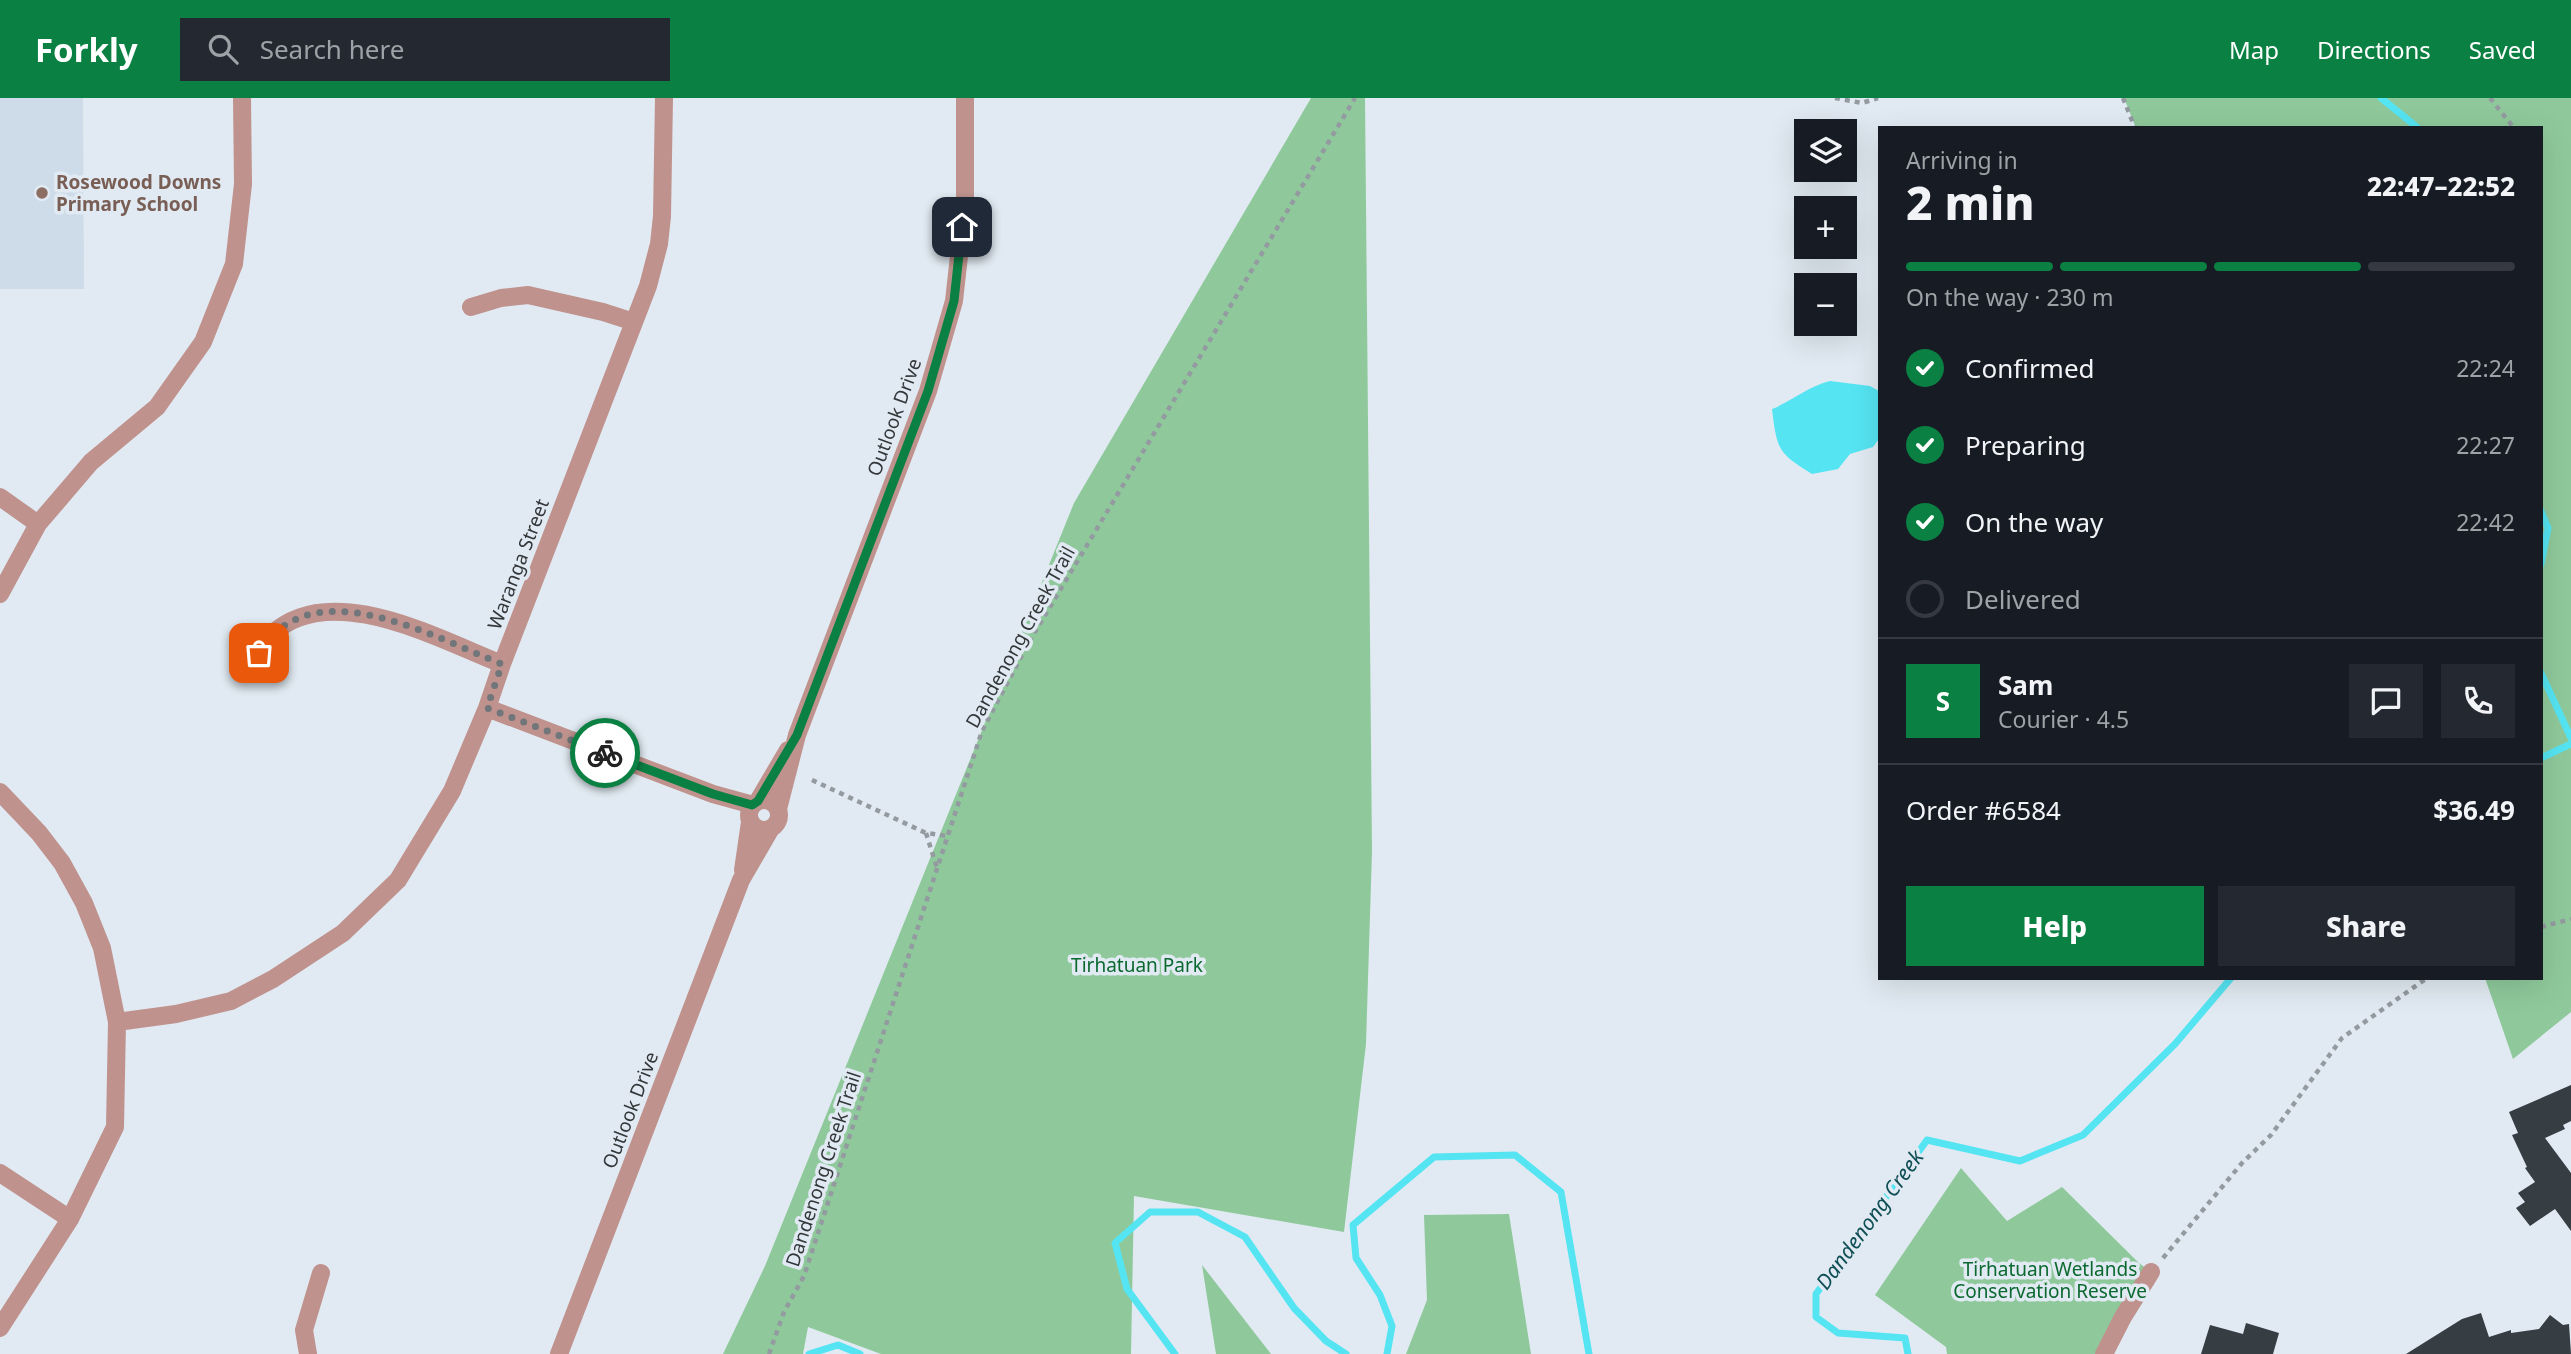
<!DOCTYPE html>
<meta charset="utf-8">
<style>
body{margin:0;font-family:"Noto Sans",sans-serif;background:#242831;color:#f1f3f6;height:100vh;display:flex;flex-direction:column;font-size:26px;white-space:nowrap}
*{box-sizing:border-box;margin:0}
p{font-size:23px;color:#9ea1a6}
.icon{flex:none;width:38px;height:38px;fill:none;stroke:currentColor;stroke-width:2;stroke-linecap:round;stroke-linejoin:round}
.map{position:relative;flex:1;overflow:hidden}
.side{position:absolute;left:1878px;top:28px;width:665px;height:854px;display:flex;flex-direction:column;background:#171b24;border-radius:0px;box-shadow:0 7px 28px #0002}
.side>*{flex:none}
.tools{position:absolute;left:1794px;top:21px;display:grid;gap:14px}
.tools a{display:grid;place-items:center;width:63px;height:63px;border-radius:0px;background:#171b24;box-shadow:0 7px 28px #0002;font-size:35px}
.pin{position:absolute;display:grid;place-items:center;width:60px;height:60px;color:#fff;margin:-30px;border-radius:14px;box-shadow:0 4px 10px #0006}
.courier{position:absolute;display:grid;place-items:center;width:70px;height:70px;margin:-35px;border:5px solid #0b8043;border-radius:50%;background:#fff;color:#222;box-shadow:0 2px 9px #0007}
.headline em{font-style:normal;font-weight:800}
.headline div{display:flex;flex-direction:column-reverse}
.headline{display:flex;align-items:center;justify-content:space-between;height:119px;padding:0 28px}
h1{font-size:46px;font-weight:800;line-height:52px}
.bar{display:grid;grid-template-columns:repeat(4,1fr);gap:10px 7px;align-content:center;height:84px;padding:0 28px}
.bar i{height:9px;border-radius:5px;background:#363941}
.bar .active{background:#0b8043}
.bar p{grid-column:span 4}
.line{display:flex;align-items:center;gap:18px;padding:0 28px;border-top:2px solid #363941}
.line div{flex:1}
.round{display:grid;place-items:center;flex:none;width:74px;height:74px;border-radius:0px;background:#242831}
ol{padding:0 28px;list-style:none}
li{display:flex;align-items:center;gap:21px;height:77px}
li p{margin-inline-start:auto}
li .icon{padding:7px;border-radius:50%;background:#0b8043;color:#fff;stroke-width:4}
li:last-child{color:#9ea1a6}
li i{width:38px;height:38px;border:4px solid #363941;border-radius:50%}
.button{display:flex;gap:14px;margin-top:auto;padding:14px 28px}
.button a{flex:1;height:80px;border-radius:0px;background:#0b8043;color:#fff;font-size:28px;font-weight:800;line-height:80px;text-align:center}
.button a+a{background:#242831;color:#f1f3f6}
header{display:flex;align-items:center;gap:42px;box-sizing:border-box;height:98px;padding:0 35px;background:#0b8043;color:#fff}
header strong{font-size:33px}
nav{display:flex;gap:38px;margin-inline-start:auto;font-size:24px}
.search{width:490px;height:63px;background:#242831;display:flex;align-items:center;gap:18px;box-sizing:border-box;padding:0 24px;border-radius:0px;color:#9ea1a6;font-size:26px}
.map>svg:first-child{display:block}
.built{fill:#cedce9}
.green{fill:#8fc99b}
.water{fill:#55e4f2}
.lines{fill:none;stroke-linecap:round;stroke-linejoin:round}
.stream{stroke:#55e4f2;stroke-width:7}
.building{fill:#363d43}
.path{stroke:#939aa0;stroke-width:4.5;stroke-dasharray:5 5;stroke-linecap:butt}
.minor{stroke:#bf928d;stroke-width:18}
.done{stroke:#70767a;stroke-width:7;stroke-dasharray:0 12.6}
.route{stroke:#0b8043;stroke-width:9}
.education-dot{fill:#8d6e63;stroke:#e1eaf2;stroke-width:2.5}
.labels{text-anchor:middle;stroke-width:7;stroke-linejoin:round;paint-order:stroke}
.education-label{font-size:19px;font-weight:bold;fill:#785e54;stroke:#e1eaf2;text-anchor:start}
.street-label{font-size:19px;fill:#33373a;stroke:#e1eaf2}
.park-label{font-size:19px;fill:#0b6930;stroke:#e1eaf2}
.water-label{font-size:21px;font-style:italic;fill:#104f55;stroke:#e1eaf2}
</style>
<header>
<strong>Forkly</strong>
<div class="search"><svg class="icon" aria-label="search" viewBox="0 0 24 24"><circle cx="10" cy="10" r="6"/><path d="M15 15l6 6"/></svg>Search here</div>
<nav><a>Map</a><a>Directions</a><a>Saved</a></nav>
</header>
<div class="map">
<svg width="2571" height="1256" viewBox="0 0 2571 1256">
<rect width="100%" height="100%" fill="#e1eaf2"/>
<!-- built -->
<path class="built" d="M0,0H83L84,191H0Z"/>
<!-- green -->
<path class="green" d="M1311,0H1365L1372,753L1366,946L1344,1134L1134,1098L1131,1256H881L808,1229L803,1256H723L765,1168L1074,405Z
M2124,0H2571V914L2513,961L2485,880H2541V30H2136Z
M1961,1070L2007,1123L2062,1089L2139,1165L2151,1174L2104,1256H1947L1946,1249L1875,1197Z
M1509,1116L1531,1256H1406L1427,1202L1424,1117Z
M1202,1167L1271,1256H1216Z"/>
<!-- water -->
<path class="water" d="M1830,283L1870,288L1879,293V341L1873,349L1850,356L1838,371L1812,376C1778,355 1777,352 1772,311C1792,303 1809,288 1830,283Z"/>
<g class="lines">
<!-- stream -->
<path class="stream" d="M2381,0L2418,30
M2541,413L2548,430L2541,466
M2541,575L2571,640
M2541,660L2571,646
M809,1256L838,1247L860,1256
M1175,1256L1127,1191L1115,1145L1150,1114H1198L1245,1139L1294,1210L1326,1243L1346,1256
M1387,1256L1392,1228L1380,1197L1356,1160L1353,1127L1434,1059L1515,1057L1561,1094L1589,1256
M1908,1256L1905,1240L1838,1235L1816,1219V1196L1927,1042L2020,1063L2083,1037L2175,946L2231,880"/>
</g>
<!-- building -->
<path class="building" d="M2571,987V1023L2563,1027L2565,1031L2545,1040L2571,1075V1133L2555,1111L2530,1128L2516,1110L2525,1104L2518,1095L2535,1084L2525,1070L2527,1069L2512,1037L2518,1035L2509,1014Z
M2481,1215L2489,1239L2511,1232V1235L2539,1231L2550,1217L2563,1227L2569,1226L2571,1256H2406L2462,1221Z
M2246,1225L2279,1235L2273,1256H2201L2210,1227L2243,1236Z"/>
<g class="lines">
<!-- path -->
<path class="path" d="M1835,0L1862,5L1878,0
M2123,0L2135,30
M2490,0L2514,30
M812,682L926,735L948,738
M926,735L937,770
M2541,829L2571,821
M2163,1160L2242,1065L2271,1037L2342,940L2427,880
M769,1256L784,1214L804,1178L982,633L1029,544L1355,0"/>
<!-- minor -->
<path class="minor" d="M471,209L501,200L528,197L603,214L634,224
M0,399L38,426
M0,496L38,426L91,364L157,309L203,244L234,166L243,86L242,0
M251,574C256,562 261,546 271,537C330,480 440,542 502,566
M487,610L713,696L753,707
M0,694L39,735L62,765L84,805L102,850L117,924L115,1029L70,1121L0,1230
M749 717a15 15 0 1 1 30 0a15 15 0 1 1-30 0Z
M758,703L788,652
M778,711L797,637L928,293L954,203L965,104V0
M743,772L750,724
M117,924L176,916L231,903L273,881L343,835L398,782L452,693L487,610L502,566L648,188L659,146L662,118L664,0
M0,1075L70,1121
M308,1256L304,1232L321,1175
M559,1256L741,782L770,732
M2104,1256L2123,1219L2151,1174"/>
</g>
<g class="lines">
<!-- done -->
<path class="done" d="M259,555C311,469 433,539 502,566L487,610L605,655"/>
<!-- route -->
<path class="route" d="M605,655L713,696L752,707L758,703L797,637L928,293L954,203L962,129"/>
</g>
<!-- markers -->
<circle class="education-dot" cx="42" cy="95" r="7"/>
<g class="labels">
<!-- education labels -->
<g class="education-label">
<text x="56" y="91">Rosewood Downs<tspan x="56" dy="22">Primary School</tspan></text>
</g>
<!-- street labels -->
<g class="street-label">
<text transform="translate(894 319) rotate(-70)" y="7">Outlook Drive</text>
<text transform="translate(518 466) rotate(-69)" y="7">Waranga Street</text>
<text transform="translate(1020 539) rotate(-61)" y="7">Dandenong Creek Trail</text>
<text transform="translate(630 1012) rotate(-69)" y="7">Outlook Drive</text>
<text transform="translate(823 1071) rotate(-72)" y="7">Dandenong Creek Trail</text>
</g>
<!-- park labels -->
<g class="park-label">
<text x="1137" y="874">Tirhatuan Park</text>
<text x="2050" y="1178">Tirhatuan Wetlands<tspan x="2050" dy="22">Conservation Reserve</tspan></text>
</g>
<!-- water labels -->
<g class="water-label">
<text transform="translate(1870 1122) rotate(-54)" y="7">Dandenong Creek</text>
</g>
</g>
</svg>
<div class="tools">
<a><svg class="icon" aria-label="layers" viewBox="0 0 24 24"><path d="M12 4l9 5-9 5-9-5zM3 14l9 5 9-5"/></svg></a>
<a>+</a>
<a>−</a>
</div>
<div class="pin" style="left:259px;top:555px;background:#ea580c"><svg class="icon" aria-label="bag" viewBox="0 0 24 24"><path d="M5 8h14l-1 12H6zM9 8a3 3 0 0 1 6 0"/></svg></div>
<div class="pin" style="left:962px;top:129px;background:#1f2937"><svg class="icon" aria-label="home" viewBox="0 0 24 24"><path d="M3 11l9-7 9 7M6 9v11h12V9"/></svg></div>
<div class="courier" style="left:605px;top:655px"><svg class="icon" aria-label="bike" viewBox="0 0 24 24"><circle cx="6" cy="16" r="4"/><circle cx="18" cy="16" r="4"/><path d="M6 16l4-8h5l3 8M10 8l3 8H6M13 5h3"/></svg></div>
<section class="side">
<div class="headline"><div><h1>2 min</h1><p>Arriving in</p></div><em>22:47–22:52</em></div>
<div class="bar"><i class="active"></i><i class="active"></i><i class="active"></i><i></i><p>On the way · 230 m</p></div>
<ol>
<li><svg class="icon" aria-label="check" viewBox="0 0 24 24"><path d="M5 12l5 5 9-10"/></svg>Confirmed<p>22:24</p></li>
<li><svg class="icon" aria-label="check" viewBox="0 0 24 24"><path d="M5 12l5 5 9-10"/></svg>Preparing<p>22:27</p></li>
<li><svg class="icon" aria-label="check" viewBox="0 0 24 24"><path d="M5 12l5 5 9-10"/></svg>On the way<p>22:42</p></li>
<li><i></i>Delivered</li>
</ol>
<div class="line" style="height:126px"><b class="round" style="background:#0b8043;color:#fff">S</b><div><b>Sam</b><p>Courier · 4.5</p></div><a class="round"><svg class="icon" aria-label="chat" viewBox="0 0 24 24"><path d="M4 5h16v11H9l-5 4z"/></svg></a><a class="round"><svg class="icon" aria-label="phone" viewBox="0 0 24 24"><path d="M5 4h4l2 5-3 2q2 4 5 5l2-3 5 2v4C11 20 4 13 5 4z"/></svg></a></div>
<div class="line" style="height:91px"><div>Order #6584</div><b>$36.49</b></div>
<div class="button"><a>Help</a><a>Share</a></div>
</section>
</div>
